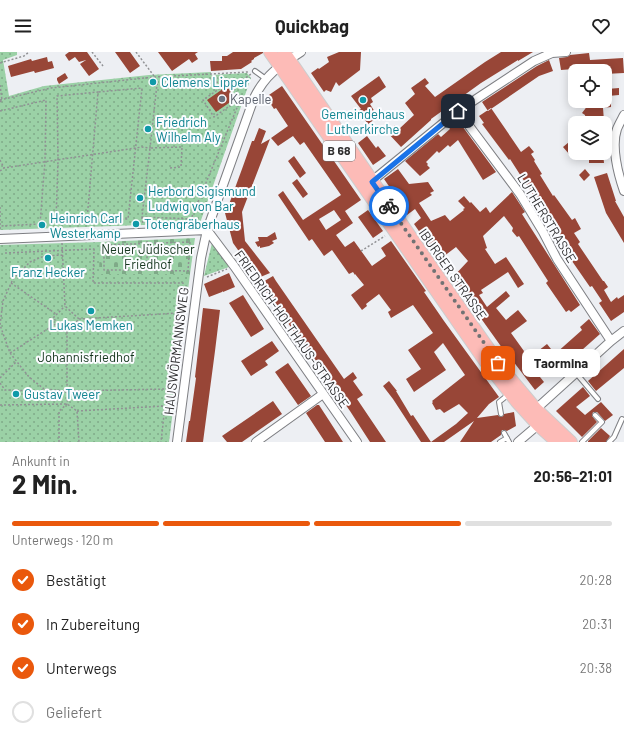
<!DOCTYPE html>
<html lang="de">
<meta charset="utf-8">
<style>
body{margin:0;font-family:Barlow,sans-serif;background:#f2f2f2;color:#222;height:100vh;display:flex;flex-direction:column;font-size:15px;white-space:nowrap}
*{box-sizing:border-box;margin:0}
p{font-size:13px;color:#767676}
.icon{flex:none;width:22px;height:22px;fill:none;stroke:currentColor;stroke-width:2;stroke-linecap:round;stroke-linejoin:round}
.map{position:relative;height:390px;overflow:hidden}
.details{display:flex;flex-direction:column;background:#fff;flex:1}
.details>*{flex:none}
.buttons{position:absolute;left:568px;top:12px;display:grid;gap:8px}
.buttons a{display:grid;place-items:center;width:44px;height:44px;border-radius:8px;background:#fff;box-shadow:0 2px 10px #0003;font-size:20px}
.pin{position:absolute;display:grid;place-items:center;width:34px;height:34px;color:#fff;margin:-17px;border-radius:8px;box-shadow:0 2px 6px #0006}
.courier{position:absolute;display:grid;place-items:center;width:40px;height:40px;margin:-20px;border:3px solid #1a73e8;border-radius:50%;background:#fff;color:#222;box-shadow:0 1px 5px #0007}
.bubble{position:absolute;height:28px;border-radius:8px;background:#fff;box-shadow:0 2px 10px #0003;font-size:13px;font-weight:700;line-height:28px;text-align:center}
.summary em{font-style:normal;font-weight:700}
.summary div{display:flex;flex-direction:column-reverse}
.summary{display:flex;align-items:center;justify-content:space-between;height:68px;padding:0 12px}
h1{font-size:26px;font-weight:700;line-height:30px}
.bar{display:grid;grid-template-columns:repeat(4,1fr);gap:6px 4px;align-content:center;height:48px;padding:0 12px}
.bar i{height:5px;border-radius:3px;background:#e0e0e0}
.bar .active{background:#ea580c}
.bar p{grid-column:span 4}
ol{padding:0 12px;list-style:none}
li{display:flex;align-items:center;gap:12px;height:44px}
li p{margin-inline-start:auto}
li .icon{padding:4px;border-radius:50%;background:#ea580c;color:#fff;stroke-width:4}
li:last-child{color:#767676}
li i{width:22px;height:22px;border:2px solid #e0e0e0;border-radius:50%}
header{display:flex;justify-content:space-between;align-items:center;height:52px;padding:0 12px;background:#fff;font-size:18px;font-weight:700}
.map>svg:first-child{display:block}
.grass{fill:url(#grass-dots)}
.cemetery{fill:url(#cemetery-stones)}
.building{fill:#984637;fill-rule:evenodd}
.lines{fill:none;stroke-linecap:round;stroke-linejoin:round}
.lane-casing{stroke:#7e7f83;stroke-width:6}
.street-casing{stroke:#7e7f83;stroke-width:10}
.primary-casing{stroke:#cdcdcd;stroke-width:14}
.path{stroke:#909194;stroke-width:1.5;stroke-dasharray:2 2;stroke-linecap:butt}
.lane{stroke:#fff;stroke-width:4}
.street{stroke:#fff;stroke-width:8}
.primary{stroke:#fdbbb7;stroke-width:12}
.done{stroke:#717274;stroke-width:4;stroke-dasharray:0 7.2}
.route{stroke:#1a73e8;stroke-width:5}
.culture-dot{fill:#0f9aa8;stroke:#fbfcff;stroke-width:1.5}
.worship-dot{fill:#6b7280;stroke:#fbfcff;stroke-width:1.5}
.labels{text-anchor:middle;stroke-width:4;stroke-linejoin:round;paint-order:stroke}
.shield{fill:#fbfcff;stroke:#6c6c6e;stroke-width:1}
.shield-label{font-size:12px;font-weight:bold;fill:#2e2e30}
.culture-label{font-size:13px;fill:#0d838f;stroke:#fbfcff;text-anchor:start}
.worship-label{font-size:13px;fill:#5b616d;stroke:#fbfcff;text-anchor:start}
.street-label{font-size:13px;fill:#2e2e30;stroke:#fbfcff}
.park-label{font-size:13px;fill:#14351d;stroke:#fbfcff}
</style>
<header><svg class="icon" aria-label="menu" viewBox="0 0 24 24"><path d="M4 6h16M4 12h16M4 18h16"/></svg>Quickbag<svg class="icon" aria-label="heart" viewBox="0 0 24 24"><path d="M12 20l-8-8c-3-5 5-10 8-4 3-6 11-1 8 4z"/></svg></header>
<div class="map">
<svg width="624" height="390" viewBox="0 0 624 390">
<defs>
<pattern id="grass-dots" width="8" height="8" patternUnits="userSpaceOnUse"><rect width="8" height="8" fill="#9bd1a6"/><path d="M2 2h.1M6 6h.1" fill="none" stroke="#7faa88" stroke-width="1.8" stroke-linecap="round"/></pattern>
<pattern id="cemetery-stones" width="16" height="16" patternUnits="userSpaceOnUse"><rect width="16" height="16" fill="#9bd1a6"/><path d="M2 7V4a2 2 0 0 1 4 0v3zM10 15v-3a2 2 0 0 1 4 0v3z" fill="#7faa88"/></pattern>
</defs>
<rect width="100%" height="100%" fill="#edeff3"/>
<!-- grass -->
<path class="grass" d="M0,0H17V3L3,8L9,44L44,34L149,23L211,20V23L247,21L251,26L200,171L0,178Z
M100,190V222H190L169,390H0V193Z
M212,191L229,215L204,224Z"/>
<!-- cemetery -->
<path class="cemetery" d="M195,186L190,222H99L100,190Z"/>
<!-- building -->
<path class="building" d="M69,0H87L99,17L89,24L80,12L86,8L79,10L75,5L69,9L65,3Z
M115,0H130L140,14L130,21Z
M158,0H198L195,2L198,7L192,11L189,7L172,19Z
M233,0H263V1L254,6V7L251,9L252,10L241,17L211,19L210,9H222V4H227Z
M339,0H361L360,18L339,34L336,30L331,40L326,38L324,40L311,21L318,16L319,17L329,10L327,5Z
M501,0H533L518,9V8L481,31L431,67V68L401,95L387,80L395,73L399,77L414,63L405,51L415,42L411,36L425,26L429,31L425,34L435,45L485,10Z
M589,1L590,8L623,6L624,21L605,22V19H599V15L561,18L559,6L567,5L570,3Z
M47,5L48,10L52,9L54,16L35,21L34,19L11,25L8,14L31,7L32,9Z
M549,8L553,19L539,24L488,59L482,50L537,14Z
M65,21L68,26L59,32L57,28V26Z
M379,24L386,35L371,46L373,50L370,52L378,65L368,72L358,59L361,57L351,44Z
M227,34L236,46L216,60L207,48Z
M282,34L361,148L345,159L353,171L336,183L345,195L354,189L372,214L386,204L381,196L391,189L426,239L424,240L444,269L499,345L489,352L477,366L498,363L499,364L501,365L503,364L504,362L514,360L516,374L507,379L504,378H502L501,381V383L491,390H460L474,369L444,390H421L393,347L383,334L389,329L397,339H396L411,364L413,363L431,390L456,372L468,361L459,352L444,361L440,357L436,358L432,351L433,350L432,349L465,323L443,291L434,300L446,318L414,340L406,327L421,317L408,298L433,281L413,253L391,266L388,260L391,258L379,242L366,252L367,254L362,258L351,243L364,233L355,222V223L353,220L349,222L332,198L324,204L312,187L309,189L278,143L283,139L303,168L341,143L304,90L300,93L293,84L278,94L271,86L288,74L276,56L274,57L266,45ZM334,158L341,168L326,178L319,167Z
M619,36V43L608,44L607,37Z
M591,49H611V55L603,56L604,69L586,71L585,63L582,61Z
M491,56L521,100L529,94L534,100L531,102L535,108L534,109L542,122L540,123L553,144L554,143L572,168L575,166L581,177L574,181L580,190L578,192L603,229H604L608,235L604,238L611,250L617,245L618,247L624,243V260L611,269L599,251L602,249L592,234L590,235L565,199L571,195L563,183L561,184L558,180L559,177L537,144L535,146L510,107L509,108L482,72L484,71L479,64Z
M457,67L496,120L483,128L458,88L450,95L448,93L439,101L437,99L426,110L428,112L427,113L430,116L420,124L405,109L438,82L441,85L450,77L448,74Z
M259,76L266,79L261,92L270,87L242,160L245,189L270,221L258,226L233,191L225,161L228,160V155L242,117L252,89H254Z
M367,84L376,96L378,94L386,104L373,113L358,91Z
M575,85V97L569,102L563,95Z
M589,101H603L604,111H589Z
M294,104L306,121L300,126L288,109Z
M398,117L409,132L428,130L434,139L430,141L432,143L419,151L431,169L445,163L450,169L464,158L463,157L465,156L458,149L464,144L470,151L471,150L480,160L486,155L490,161L512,140L525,160L522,162L580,253L571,260L569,258L566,260L546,231L548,229L519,184L517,185L512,179L513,176L504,164L483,184L487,196L485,197L495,212L506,205L524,232L518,236L508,220L481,238L483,241L479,243L487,255L506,239L510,244L496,256L506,268L518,258L527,269L511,281L529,306L547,292L555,302L582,278L580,275L589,267L600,282L564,314L566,317L558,324L548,311L536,320L544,330L535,338L506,300H505L480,265L478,266L466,249L468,248L453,225L468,209L456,195L439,208L414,172L421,166L415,157L407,163L394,143H395L384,127Z
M585,117L590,123L584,129L579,123Z
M607,121L616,149H615L624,165V191L606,161L594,125Z
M297,127L308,142L303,146L292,131Z
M368,158L383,179L373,186L358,165Z
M275,180L277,187L272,189L274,191L269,194L260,196V194L258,195L255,190L259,189L258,185H267Z
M229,221L235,235L223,240L222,239V240L209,245L204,232Z
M273,224L276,229L344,327L353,320L357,326L353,329L363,343L357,347L386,390H370L350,359L264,237L261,231Z
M243,243L264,277L251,285L229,251Z
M203,256L220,258L215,299L203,390H186L189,369H190L196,326L195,325Z
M272,289L279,299L265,309L268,313L251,324L241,309Z
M624,297V316L596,339L588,329Z
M288,311L311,344L298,353L275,320Z
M583,335L590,344L576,355L585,363L601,350L613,363L605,369L597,360H593L592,364L597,370L582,385L556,359Z
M273,349L282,362L242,390H227L222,384Z
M317,353H319L343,390H325L306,361Z
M601,376L610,384L606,390H588V389Z"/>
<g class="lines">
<defs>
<path id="lane" d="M255,19L266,27
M576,321L598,347
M501,362L499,350L509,342
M504,381L509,390
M500,390L507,386
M582,390L602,370L595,363
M609,390L614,385L622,367"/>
<path id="street" d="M458,59L520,142L543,180L557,207L611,289
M624,63C622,67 619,72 617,77C611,94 618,122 624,139
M372,129L458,59L534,9L552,1L566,0
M207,178L234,214L357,390
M0,187L207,178
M177,390L201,206L207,178L254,46C265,23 279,14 301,0
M256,390L323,342
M518,390L538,373L536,357L611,289L624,279"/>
<path id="primary" d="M270,0L485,309L517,350L538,373L557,390
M284,0L410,184L504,319L536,357L571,390"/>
</defs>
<!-- lane casing -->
<use href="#lane" class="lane-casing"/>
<!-- street casing -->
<use href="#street" class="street-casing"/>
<!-- primary casing -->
<use href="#primary" class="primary-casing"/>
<!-- path -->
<path class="path" d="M92,0L103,14
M136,0L154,24
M0,11L24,4L29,0
M229,30L241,46L214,65L203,48Z
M0,33L2,48L0,50
M233,35L251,22
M0,48L51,36L154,25L248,20
M0,59L46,48L45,109L40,172L0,174
M0,108L4,116L142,95L150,96L157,32L229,30
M170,116L181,115L182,95L150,96L142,165L191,167L241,46
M0,119L4,116
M0,155V179
M142,165L143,173
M87,168L98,40L57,44L58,108L56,169L128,167L142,36L98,40
M62,191L65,254L79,267L67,280L53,266L65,254
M361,199L385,184
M5,201L94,197L93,231H183L168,337L67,339L44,337L29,325L10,301L0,273L3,249L13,227L30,210L44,204L63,203
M147,218L188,219L190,190L104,193V218H147V189
M207,225L227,217
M11,231L56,262
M79,267L179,261H186
M10,301L57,271
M0,326L17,309
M0,331L5,338L66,340
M0,353L67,352L77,359L79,390
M77,359L165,354L161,390
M59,390V359L67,352L68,344L67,339V280"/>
<!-- lane -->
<use href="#lane" class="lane"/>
<!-- street -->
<use href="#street" class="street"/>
<!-- primary -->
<use href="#primary" class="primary"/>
</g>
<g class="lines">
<!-- done -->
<path class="done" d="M389,154L498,311"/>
<!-- route -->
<path class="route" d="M389,154L372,130L458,59"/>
</g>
<!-- markers -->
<g class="culture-dot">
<circle cx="153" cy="30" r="4"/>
<circle cx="363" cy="48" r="4"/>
<circle cx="148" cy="77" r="4"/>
<circle cx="140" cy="146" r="4"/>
<circle cx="136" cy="172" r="4"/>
<circle cx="42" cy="173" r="4"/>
<circle cx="48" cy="206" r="4"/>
<circle cx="91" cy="259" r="4"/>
<circle cx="16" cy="342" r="4"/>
</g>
<circle class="worship-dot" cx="222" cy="47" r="4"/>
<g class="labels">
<!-- shield labels -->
<rect class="shield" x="323" y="89" width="32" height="20" rx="3"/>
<g class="shield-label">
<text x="339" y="103">B 68</text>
</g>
<!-- culture labels -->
<g class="culture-label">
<text x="161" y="35">Clemens Lipper</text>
<text x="363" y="67" text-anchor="middle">Gemeindehaus<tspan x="363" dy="15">Lutherkirche</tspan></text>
<text x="156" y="75">Friedrich<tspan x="156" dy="15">Wilhelm Aly</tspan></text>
<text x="148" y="144">Herbord Sigismund<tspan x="148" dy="15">Ludwig von Bar</tspan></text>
<text x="50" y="171">Heinrich Carl<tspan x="50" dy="15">Westerkamp</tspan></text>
<text x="144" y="177">Totengräberhaus</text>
<text x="48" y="225" text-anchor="middle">Franz Hecker</text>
<text x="91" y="278" text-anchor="middle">Lukas Memken</text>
<text x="24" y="347">Gustav Tweer</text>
</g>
<!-- worship labels -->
<g class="worship-label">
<text x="230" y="52">Kapelle</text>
</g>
<!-- street labels -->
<g class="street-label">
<text transform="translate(547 166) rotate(59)" y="5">LUTHERSTRASSE</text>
<text transform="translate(453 222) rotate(55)" y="5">IBURGER STRASSE</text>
<text transform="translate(292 277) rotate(55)" y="5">FRIEDRICH-HOLTHAUS-STRASSE</text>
<text transform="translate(176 299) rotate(-83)" y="5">HAUSWÖRMANNSWEG</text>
</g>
<!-- park labels -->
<g class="park-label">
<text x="148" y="202">Neuer Jüdischer<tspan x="148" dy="15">Friedhof</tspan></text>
<text x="86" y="310">Johannisfriedhof</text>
</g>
</g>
</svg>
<div class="buttons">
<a><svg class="icon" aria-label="locate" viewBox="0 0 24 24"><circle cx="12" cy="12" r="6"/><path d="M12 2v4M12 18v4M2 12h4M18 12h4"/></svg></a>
<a><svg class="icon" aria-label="layers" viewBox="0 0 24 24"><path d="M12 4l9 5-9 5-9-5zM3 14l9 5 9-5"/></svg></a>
</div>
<div class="pin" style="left:498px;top:311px;background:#ea580c"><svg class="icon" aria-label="bag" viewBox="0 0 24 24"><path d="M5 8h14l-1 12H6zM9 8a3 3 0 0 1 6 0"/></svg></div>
<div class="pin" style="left:458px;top:59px;background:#1f2937"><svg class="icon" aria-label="home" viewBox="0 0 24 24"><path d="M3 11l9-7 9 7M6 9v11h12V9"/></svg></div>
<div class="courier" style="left:389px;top:154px"><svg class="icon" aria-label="bike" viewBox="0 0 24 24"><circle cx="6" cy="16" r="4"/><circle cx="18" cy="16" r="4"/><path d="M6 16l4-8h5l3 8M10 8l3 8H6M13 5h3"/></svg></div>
<div class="bubble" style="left:522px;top:297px;width:78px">Taormina</div>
</div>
<section class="details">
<div class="summary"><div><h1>2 Min.</h1><p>Ankunft in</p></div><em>20:56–21:01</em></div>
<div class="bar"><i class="active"></i><i class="active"></i><i class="active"></i><i></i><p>Unterwegs · 120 m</p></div>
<ol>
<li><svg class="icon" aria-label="check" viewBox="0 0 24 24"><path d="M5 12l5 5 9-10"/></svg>Bestätigt<p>20:28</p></li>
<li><svg class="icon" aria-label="check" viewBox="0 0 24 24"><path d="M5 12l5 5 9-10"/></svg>In Zubereitung<p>20:31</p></li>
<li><svg class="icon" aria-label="check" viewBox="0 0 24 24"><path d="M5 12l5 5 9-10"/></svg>Unterwegs<p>20:38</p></li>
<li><i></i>Geliefert</li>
</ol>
</section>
